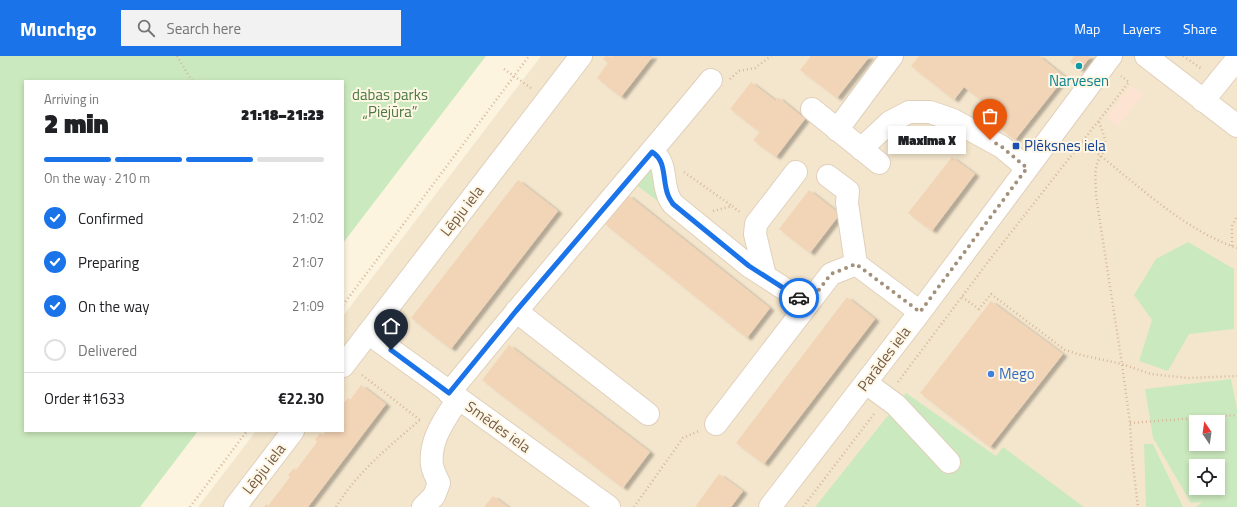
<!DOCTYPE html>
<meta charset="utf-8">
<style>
body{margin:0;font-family:"Titillium Web",sans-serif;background:#f2f2f2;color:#202124;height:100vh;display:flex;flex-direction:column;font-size:15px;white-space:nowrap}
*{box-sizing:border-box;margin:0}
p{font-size:13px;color:#757577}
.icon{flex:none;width:22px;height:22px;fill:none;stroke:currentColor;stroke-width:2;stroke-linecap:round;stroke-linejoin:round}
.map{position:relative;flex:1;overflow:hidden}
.panel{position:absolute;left:24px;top:24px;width:320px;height:352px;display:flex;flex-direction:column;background:#fff;border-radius:0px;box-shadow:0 2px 6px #0003}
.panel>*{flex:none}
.needle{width:26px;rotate:347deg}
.buttons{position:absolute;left:1189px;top:359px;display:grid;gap:8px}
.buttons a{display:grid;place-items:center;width:36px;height:36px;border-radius:0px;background:#fff;box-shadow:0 2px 6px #0003;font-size:20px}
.pin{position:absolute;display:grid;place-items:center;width:34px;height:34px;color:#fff;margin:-41px -17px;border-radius:50% 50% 50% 0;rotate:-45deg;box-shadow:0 0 4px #0007}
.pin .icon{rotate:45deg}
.courier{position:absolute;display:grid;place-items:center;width:40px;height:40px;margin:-20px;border:3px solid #1a73e8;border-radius:50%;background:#fff;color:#222;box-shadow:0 1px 5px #0007}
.bubble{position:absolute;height:28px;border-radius:0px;background:#fff;box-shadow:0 2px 6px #0003;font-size:13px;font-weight:800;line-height:28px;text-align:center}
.head em{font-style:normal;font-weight:800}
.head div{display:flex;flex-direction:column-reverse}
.head{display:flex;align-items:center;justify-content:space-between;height:68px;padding:0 20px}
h1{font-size:26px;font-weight:800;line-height:30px}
.bar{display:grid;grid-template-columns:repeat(4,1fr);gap:6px 4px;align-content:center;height:48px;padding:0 20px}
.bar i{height:5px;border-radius:3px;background:#e0e0e0}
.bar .selected{background:#1a73e8}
.bar p{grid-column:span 4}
.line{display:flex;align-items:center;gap:10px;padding:0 20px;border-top:1px solid #e0e0e0}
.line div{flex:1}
ol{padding:0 20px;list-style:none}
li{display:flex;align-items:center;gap:12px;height:44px}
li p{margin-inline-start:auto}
li .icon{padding:4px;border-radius:50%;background:#1a73e8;color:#fff;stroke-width:4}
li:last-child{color:#757577}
li i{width:22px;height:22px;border:2px solid #e0e0e0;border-radius:50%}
header{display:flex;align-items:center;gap:24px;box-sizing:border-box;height:56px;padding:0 20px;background:#1a73e8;color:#fff}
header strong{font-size:19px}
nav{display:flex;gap:22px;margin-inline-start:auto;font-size:14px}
.search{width:280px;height:36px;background:#f2f2f2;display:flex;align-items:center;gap:10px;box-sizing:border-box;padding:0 14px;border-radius:0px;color:#757577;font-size:15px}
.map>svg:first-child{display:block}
.residential{fill:#f4e6cd;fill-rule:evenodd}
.commercial{fill:#fde3d2}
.green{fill:#cbe9be;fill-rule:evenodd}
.building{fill:#f2d4b6;filter:url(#shadow)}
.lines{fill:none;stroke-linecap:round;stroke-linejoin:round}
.minor-casing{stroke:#e0d0bb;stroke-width:24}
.path{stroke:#d6b89a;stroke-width:2.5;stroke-dasharray:1 3;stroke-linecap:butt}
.minor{stroke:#fff;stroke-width:22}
.done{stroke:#a3917c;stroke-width:4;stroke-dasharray:0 7.2}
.route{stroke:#1a73e8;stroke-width:5}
.culture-dot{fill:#0f9aa8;stroke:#fff7e5;stroke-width:1.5}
.transit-dot{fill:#1a4fb4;stroke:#fff7e5;stroke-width:1.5}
.shop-dot{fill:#3f7fe0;stroke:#fff7e5;stroke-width:1.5}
.labels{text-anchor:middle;stroke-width:4;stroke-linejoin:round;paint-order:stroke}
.culture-label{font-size:15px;fill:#0d838f;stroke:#fff7e5}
.park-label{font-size:15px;fill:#4a783f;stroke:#fff7e5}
.transit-label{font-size:15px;fill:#164399;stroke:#fff7e5;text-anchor:start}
.street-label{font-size:15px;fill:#735b47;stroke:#fff7e5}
.shop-label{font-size:15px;fill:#366cbe;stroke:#fff7e5;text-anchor:start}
</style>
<header>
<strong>Munchgo</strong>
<div class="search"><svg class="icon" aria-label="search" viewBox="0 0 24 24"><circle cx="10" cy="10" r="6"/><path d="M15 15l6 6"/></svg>Search here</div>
<nav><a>Map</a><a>Layers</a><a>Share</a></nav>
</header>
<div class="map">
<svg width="1237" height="451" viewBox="0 0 1237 451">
<defs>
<filter id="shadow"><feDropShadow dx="4.5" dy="2.5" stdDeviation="1" flood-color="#0004"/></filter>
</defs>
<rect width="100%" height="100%" fill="#fcf4df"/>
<!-- residential -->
<path class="residential" d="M541,0H1237V451H198L256,375H343V260ZM1196,366H1218V388H1196ZM1196,410H1218V432H1196Z"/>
<!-- commercial -->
<path class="commercial" d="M1131,29L1144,38L1118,70L1106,61Z"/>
<!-- green -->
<path class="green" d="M0,0H486L343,187V25H25V375H198L140,451H0Z
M651,104L663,149L631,125Z
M1188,186L1234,213V273L1189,278L1168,315L1139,305L1152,264L1134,239L1156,203Z
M1231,323L1237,353V451H1196L1202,446L1191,447L1153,382L1145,333ZM1196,366H1218V388H1196ZM1196,410H1218V432H1196Z
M906,337L996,400L1003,391L1084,451H815Z
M1144,388H1153L1183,451H1146Z"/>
<!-- building -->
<path class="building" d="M606,0L612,1L613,0H653L621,41L597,22L608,7L603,3Z
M811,0H870L837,42L800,14Z
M919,0H1039L1065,21L1015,84L995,68L994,70L977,57L982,51L998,64L1001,60L964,31L954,44L911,10Z
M1074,0H1091L1080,14L1070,6Z
M751,26L776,45L778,41L805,63L776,101L753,84L760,76L730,53Z
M952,101L975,118L932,175L908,157Z
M518,124L558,155L451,293L411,262Z
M809,134L840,158L810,197L779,173Z
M628,139L770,252L747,282L605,168Z
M847,241L875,263L764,408L736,387Z
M991,245L1063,298L990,391L920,337Z
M509,289L650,396L623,432L482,324Z
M361,329L386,348L308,451H264L266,448L268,450L290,421L288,419L294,412L296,414L317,386L315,384L320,377L323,379L326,375H343V352L344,351L343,348L348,342L350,344Z
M719,418L743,435L731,451H695Z
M493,440L508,451H484Z"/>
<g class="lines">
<defs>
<path id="minor" d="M1146,0L1237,70
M1203,45L1237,3
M812,53L879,107
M837,74L892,0
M861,93L890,66L909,56H930L953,64L1002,91L1027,112
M652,96C667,106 662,124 668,139C669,142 671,145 673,148L749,210L808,248
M828,120L848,135L847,147L856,208
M765,220L755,178L756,168L796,116
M516,255L648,358
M368,277L609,451
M343,310L581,0
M866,327L896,349L949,406
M449,337C535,231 624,129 711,24
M716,368L831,218L856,208L920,256
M235,451L293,375
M423,451L434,440L439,427C436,421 433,415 432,409C429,384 445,363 458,343
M770,451L920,256L1111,0"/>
</defs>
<!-- minor casing -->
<use href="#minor" class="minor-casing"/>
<!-- path -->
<path class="path" d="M177,0L192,25
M1183,0L1202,13
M504,13L531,32
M730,23L739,15L755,12L771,0
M1099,66C1101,72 1105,80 1105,87C1106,95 1099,101 1097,108C1094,118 1096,129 1096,140L1122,308L1130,367L1132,401L1138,451
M1082,86C1132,122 1177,171 1237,192
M684,116L732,150
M713,155L732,150L740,156
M1232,190V170L1237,160
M962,241L979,253L991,238L1065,294L1081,299L1122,308L1151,318L1188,322L1237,320
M343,249L529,0
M362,319L420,364
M898,326L991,202L1129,26L1121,20
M1130,367L1237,359
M190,451L247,375
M336,451C357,416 391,389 421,363
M634,451L683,382L699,375
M803,451L874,358"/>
<!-- minor -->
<use href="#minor" class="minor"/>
</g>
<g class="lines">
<!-- done -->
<path class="done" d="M799,242L808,248L831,218L856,208L920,256L1027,112L1002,91L990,84"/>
<!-- route -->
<path class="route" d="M391,294L449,337L516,255L652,96C667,105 662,124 668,139C669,142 671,145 673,148L749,210L799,242"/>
</g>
<!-- markers -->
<circle class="culture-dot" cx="1079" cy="10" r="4"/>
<rect class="transit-dot" x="1012" y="86" width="8" height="8" rx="2"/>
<circle class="shop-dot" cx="991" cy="318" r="4"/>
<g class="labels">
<!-- culture labels -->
<g class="culture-label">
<text x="1079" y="30">Narvesen</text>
</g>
<!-- park labels -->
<g class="park-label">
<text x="390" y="44">dabas parks<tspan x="390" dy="17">„Piejūra”</tspan></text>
</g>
<!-- transit labels -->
<g class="transit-label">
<text x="1024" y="95">Plēksnes iela</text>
</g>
<!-- street labels -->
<g class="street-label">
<text transform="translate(462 155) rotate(-52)" y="5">Lēpju iela</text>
<text transform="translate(884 303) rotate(-53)" y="5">Parādes iela</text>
<text transform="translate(498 371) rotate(36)" y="5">Smēdes iela</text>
<text transform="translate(264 413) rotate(-52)" y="5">Lēpju iela</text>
</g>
<!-- shop labels -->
<g class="shop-label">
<text x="999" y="323">Mego</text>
</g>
</g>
</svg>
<div class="buttons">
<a><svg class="needle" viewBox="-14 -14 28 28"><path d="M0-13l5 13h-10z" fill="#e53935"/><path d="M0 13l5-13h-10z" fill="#757577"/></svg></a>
<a><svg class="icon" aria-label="locate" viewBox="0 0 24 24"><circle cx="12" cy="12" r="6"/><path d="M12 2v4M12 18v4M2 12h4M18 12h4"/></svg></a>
</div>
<div class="pin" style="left:990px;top:84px;background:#ea580c"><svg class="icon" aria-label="bag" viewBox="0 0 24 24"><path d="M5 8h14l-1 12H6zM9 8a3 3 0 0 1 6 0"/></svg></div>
<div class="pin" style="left:391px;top:294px;background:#1f2937"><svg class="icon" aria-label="home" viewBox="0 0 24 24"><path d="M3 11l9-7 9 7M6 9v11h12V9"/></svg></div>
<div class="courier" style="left:799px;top:242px"><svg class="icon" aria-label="car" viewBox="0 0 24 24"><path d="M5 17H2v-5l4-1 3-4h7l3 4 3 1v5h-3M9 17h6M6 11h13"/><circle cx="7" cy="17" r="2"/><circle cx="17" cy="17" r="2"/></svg></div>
<div class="bubble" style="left:888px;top:70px;width:78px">Maxima X</div>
<section class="panel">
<div class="head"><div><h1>2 min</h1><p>Arriving in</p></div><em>21:18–21:23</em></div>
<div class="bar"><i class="selected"></i><i class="selected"></i><i class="selected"></i><i></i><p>On the way · 210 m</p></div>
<ol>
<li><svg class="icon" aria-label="check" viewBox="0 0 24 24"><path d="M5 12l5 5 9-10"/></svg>Confirmed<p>21:02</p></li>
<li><svg class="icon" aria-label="check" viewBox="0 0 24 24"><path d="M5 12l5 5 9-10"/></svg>Preparing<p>21:07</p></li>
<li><svg class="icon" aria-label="check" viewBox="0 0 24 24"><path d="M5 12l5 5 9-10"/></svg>On the way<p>21:09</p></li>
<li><i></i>Delivered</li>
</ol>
<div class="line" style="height:52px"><div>Order #1633</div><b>€22.30</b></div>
</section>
</div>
